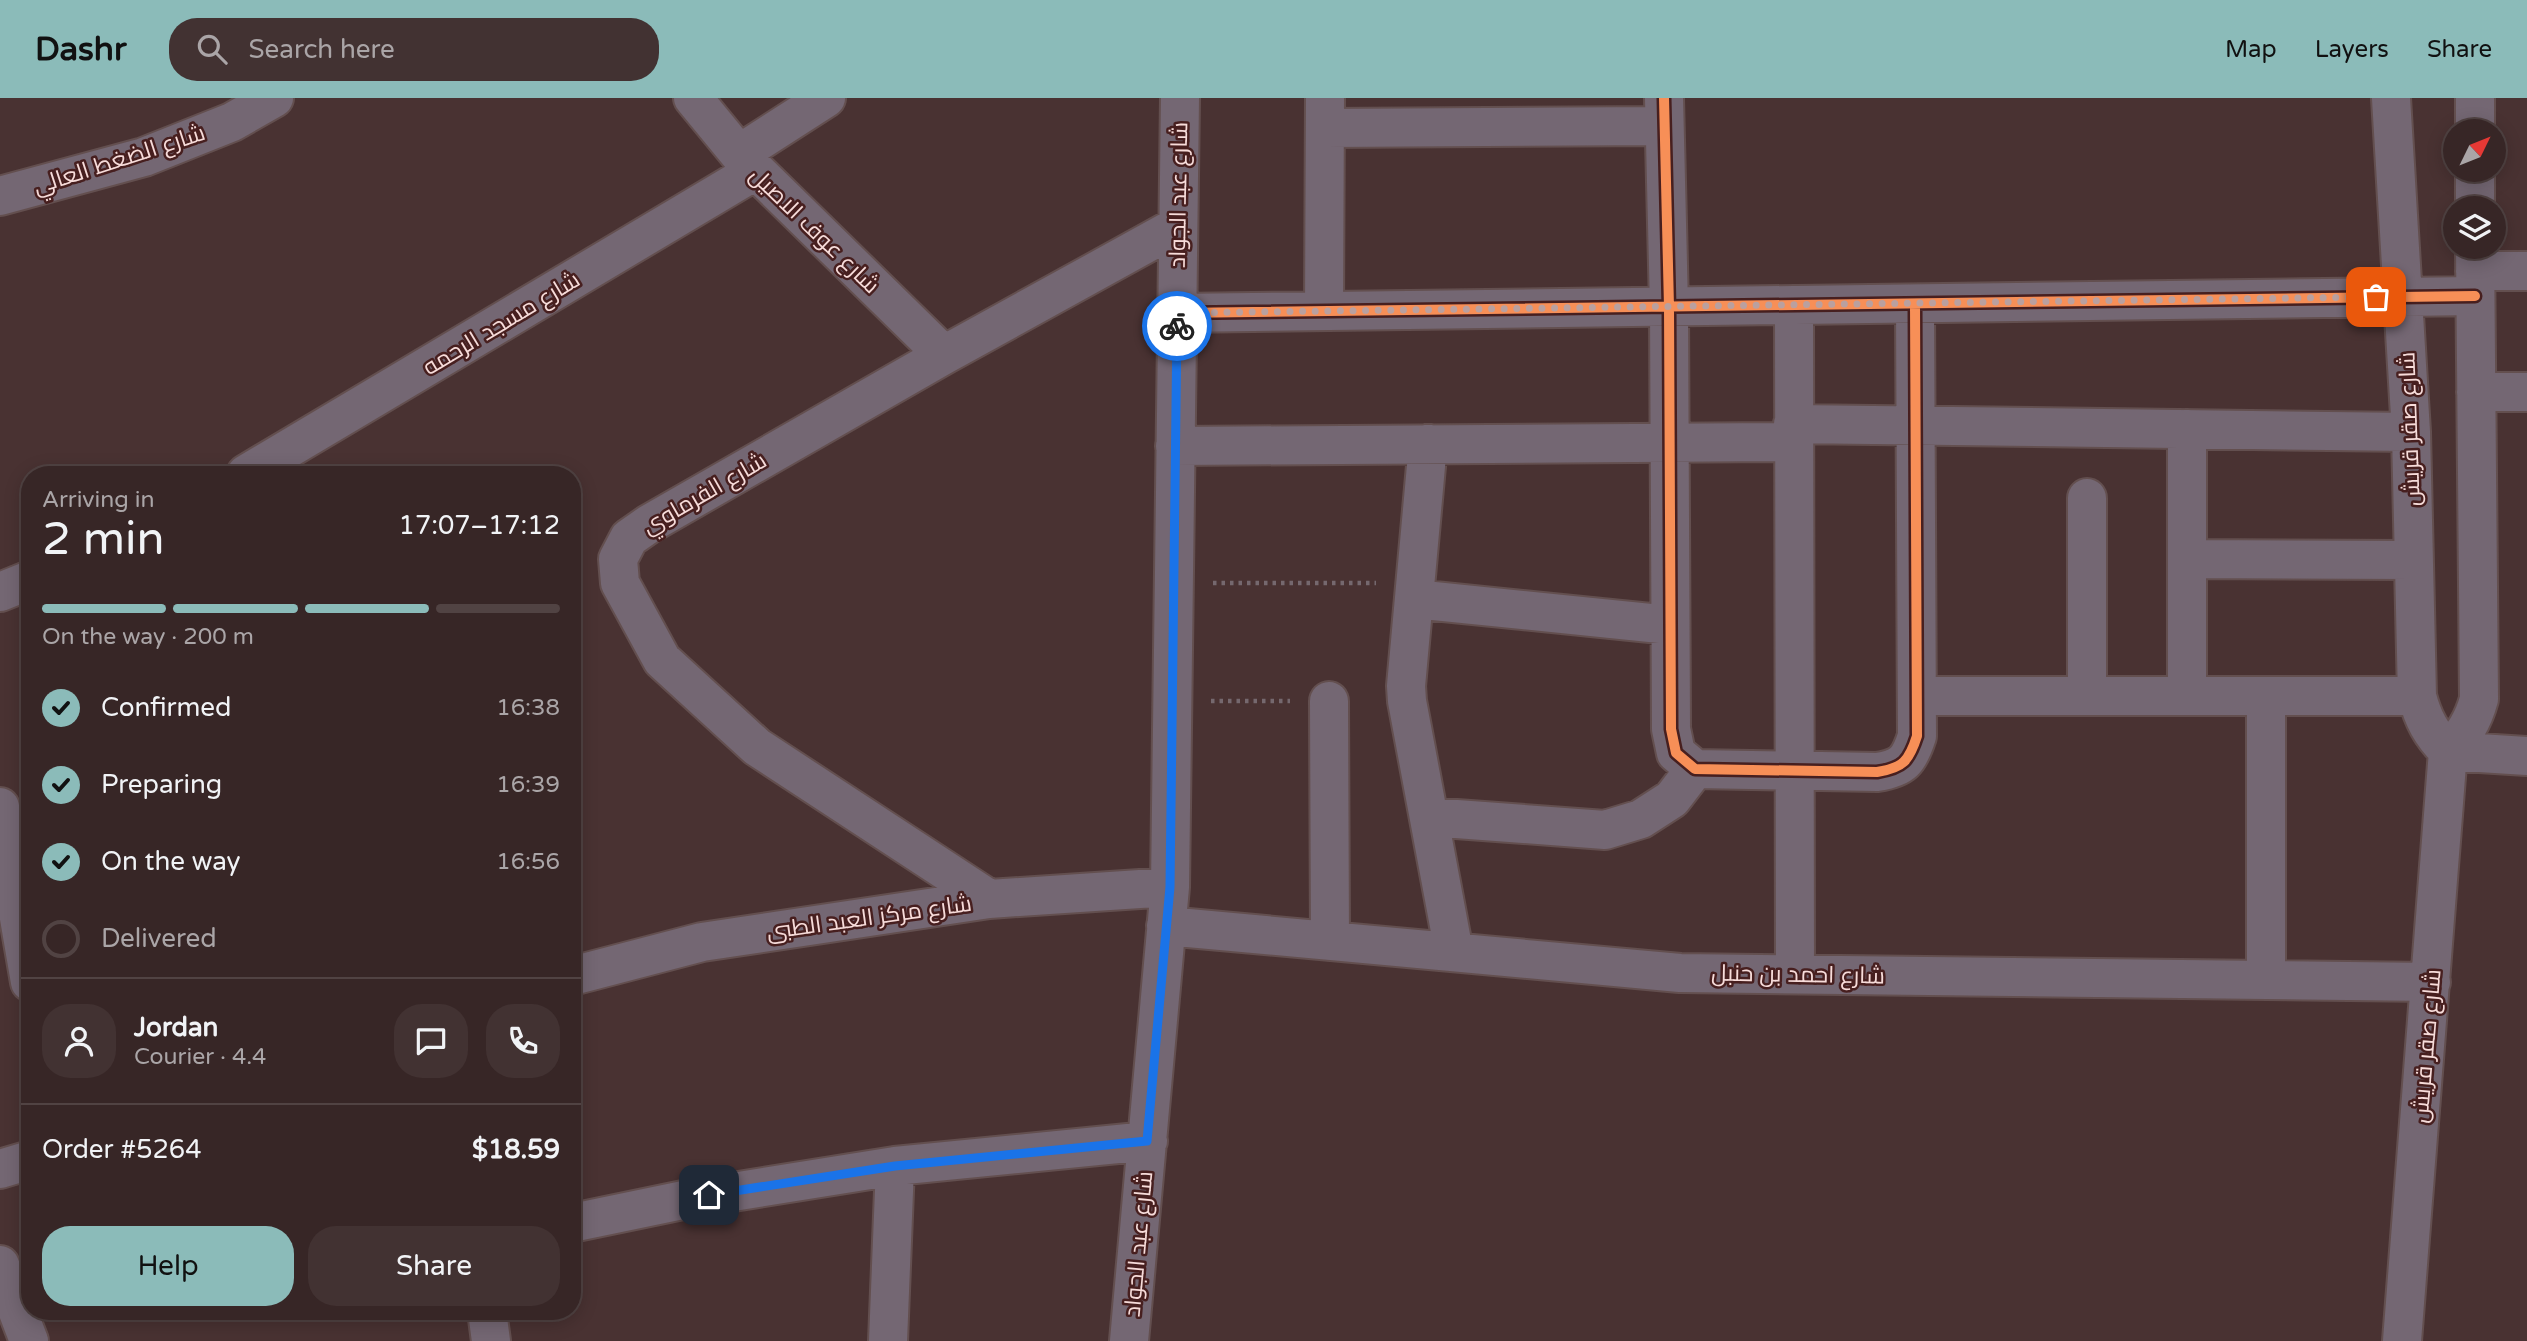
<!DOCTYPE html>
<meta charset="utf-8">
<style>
body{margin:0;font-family:"Varela Round",Cairo,sans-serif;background:#423232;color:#f1f3f6;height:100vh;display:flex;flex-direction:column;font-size:26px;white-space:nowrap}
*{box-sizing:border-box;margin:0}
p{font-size:23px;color:#aaa5a7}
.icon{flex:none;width:38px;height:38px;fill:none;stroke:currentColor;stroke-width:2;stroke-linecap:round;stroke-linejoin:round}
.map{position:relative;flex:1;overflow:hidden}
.sheet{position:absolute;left:21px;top:368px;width:560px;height:854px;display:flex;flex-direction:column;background:#372626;border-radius:28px;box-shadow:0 4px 18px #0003,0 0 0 2px #514343}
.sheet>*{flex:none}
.needle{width:46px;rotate:47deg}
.tools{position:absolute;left:2443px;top:21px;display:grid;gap:14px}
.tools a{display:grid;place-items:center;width:63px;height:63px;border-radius:50%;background:#372626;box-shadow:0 4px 18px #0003,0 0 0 2px #514343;font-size:35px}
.pin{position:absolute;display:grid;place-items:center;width:60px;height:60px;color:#fff;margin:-30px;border-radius:14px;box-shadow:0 4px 10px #0006}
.courier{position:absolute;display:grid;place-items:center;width:70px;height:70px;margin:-35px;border:5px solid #1a73e8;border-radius:50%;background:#fff;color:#222;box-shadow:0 2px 9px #0007}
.head em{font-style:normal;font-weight:600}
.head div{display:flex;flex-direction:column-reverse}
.head{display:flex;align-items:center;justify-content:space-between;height:119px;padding:0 21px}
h1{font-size:46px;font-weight:600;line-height:52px}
.bar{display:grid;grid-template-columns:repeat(4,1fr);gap:10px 7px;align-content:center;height:84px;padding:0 21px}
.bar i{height:9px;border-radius:5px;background:#514343}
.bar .selected{background:#8bbbb9}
.bar p{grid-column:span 4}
.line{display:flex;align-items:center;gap:18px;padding:0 21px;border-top:2px solid #514343}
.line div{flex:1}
.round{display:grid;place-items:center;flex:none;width:74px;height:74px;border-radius:28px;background:#423232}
ol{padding:0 21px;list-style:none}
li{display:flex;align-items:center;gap:21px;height:77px}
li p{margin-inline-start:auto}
li .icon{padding:7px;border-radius:50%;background:#8bbbb9;color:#111;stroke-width:4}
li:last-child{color:#aaa5a7}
li i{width:38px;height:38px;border:4px solid #514343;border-radius:50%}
.button{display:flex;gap:14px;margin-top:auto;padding:14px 21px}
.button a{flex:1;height:80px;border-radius:28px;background:#8bbbb9;color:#111;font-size:28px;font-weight:600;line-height:80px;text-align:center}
.button a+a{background:#423232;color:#f1f3f6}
header{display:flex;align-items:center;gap:42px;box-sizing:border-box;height:98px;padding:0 35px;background:#8bbbb9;color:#111}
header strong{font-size:33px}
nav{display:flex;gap:38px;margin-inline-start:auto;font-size:24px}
.search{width:490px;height:63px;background:#423232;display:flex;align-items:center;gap:18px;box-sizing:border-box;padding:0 24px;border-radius:28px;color:#aaa5a7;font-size:26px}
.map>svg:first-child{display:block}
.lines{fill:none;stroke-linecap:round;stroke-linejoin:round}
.minor-casing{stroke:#634f4f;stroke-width:42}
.path{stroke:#75686e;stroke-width:4.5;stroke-dasharray:3.5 5;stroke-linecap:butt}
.minor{stroke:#746773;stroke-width:38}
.cycleway-casing{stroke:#471f1f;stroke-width:15}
.cycleway{stroke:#f78f57;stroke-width:10}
.done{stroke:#baa09f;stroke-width:7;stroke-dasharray:0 12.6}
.route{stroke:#1a73e8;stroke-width:9}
.labels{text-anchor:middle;stroke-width:5;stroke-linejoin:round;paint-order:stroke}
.street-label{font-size:23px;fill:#f7dcda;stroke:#471f1f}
</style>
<header>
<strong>Dashr</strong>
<div class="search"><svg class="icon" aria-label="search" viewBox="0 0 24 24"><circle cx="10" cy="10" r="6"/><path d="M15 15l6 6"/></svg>Search here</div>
<nav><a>Map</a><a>Layers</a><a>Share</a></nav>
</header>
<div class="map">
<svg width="2527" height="1243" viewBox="0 0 2527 1243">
<rect width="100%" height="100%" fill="#493232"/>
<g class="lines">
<defs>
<path id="minor" d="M693,0L739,56L944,257
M1664,0L1669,209L1671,631L1676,655L1695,671L1877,674C1903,670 1909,663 1917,638L1915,206
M2391,0L2411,334L2417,598C2423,621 2431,636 2448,653
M1325,30L1664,28
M2475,33V0
M739,56L826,0
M0,98L144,59L232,24L274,0
M2475,110V72
M2475,173H2527
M1794,207L1795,876
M1324,213L1325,0
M1177,215L2475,198
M2476,294H2527
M1793,326L2411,334
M2187,331V598
M1428,346L1406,588L1407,603L1454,854
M1175,348L1794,344
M246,376L755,73
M2087,400V597
M2187,461L2413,462
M0,494L30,482
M1414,501L1670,527
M1917,598H2417
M2266,598V882
M1329,603L1330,843
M2448,653L2527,658
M0,709L30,884
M1429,719L1605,732L1641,721L1672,701L1695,671
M989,801L757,649L662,562L620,485L618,461L629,440L649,426L944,257L1178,128
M1166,828L1680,875L2431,884
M572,878L702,844L989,801L1170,789
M0,1071L30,1062
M572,1125L683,1102L895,1068L1148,1043
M0,1167L29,1243
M487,1213L491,1243
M888,1243L895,1068
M1129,1243L1170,789L1180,0
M2402,1243L2448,653C2464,637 2473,623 2479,601L2475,149"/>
</defs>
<!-- minor casing -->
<use href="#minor" class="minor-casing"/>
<!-- path -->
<path class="path" d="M1213,485H1376
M1211,603H1290"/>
<!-- minor -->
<use href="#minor" class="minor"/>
<defs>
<path id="cycleway" d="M1664,0L1669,209L1671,631L1676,655L1695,671L1877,674C1903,670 1909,663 1917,638L1915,206
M1177,215L2475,198"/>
</defs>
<!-- cycleway casing -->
<use href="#cycleway" class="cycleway-casing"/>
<!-- cycleway -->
<use href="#cycleway" class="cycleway"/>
</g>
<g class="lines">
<!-- done -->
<path class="done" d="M1177,228V215L2376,199"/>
<!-- route -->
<path class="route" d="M709,1097L895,1068L1147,1043L1170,789L1177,228"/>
</g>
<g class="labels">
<!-- street labels -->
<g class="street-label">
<text transform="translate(119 61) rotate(-18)" y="8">شارع الضغط العالي</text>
<text transform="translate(1178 97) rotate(-89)" y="8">شارع عبد الجواد</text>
<text transform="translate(815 132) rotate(44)" y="8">شارع عوف الاصيل</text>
<text transform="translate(501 225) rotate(-31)" y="8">شارع مسجد الرحمه</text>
<text transform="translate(2409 331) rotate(-92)" y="8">شارع صقر قريش</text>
<text transform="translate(704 395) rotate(-30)" y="8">شارع الفرماوي</text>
<text transform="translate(869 819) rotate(-8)" y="8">شارع مركز العبد الطبى</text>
<text transform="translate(1798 876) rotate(1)" y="8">شارع احمد بن حنبل</text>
<text transform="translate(2426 948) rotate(-85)" y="8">شارع صقر قريش</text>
<text transform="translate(1138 1146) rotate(-85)" y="8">شارع عبد الجواد</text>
</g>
</g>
</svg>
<div class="tools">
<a><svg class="needle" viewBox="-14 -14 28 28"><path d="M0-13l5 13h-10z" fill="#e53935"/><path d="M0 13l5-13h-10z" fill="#aaa5a7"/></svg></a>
<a><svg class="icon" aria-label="layers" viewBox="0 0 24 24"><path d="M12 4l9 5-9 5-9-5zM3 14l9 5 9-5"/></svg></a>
</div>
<div class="pin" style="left:2376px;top:199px;background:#ea580c"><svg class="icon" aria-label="bag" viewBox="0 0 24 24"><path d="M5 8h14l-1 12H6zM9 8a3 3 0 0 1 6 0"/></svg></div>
<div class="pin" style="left:709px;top:1097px;background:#1f2937"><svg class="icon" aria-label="home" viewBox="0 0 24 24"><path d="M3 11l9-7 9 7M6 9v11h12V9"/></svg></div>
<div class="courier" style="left:1177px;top:228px"><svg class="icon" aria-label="bike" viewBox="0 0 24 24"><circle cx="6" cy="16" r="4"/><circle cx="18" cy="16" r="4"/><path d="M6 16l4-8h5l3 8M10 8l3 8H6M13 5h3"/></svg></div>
<section class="sheet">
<div class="head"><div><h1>2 min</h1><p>Arriving in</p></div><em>17:07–17:12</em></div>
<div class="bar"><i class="selected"></i><i class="selected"></i><i class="selected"></i><i></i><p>On the way · 200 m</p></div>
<ol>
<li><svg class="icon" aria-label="check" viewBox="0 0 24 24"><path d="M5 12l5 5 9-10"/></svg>Confirmed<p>16:38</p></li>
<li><svg class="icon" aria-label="check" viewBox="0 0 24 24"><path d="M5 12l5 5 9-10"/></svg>Preparing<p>16:39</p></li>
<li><svg class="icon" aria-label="check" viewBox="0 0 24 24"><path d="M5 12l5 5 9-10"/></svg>On the way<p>16:56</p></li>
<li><i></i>Delivered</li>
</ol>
<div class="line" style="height:126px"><a class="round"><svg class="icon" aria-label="person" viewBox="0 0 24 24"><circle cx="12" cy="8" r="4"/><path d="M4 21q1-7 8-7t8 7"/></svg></a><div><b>Jordan</b><p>Courier · 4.4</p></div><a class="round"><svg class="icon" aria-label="chat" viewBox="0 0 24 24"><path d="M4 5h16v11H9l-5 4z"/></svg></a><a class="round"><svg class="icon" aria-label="phone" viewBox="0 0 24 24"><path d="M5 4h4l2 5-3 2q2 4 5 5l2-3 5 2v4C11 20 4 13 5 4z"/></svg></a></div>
<div class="line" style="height:91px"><div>Order #5264</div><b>$18.59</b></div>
<div class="button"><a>Help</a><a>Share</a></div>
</section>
</div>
